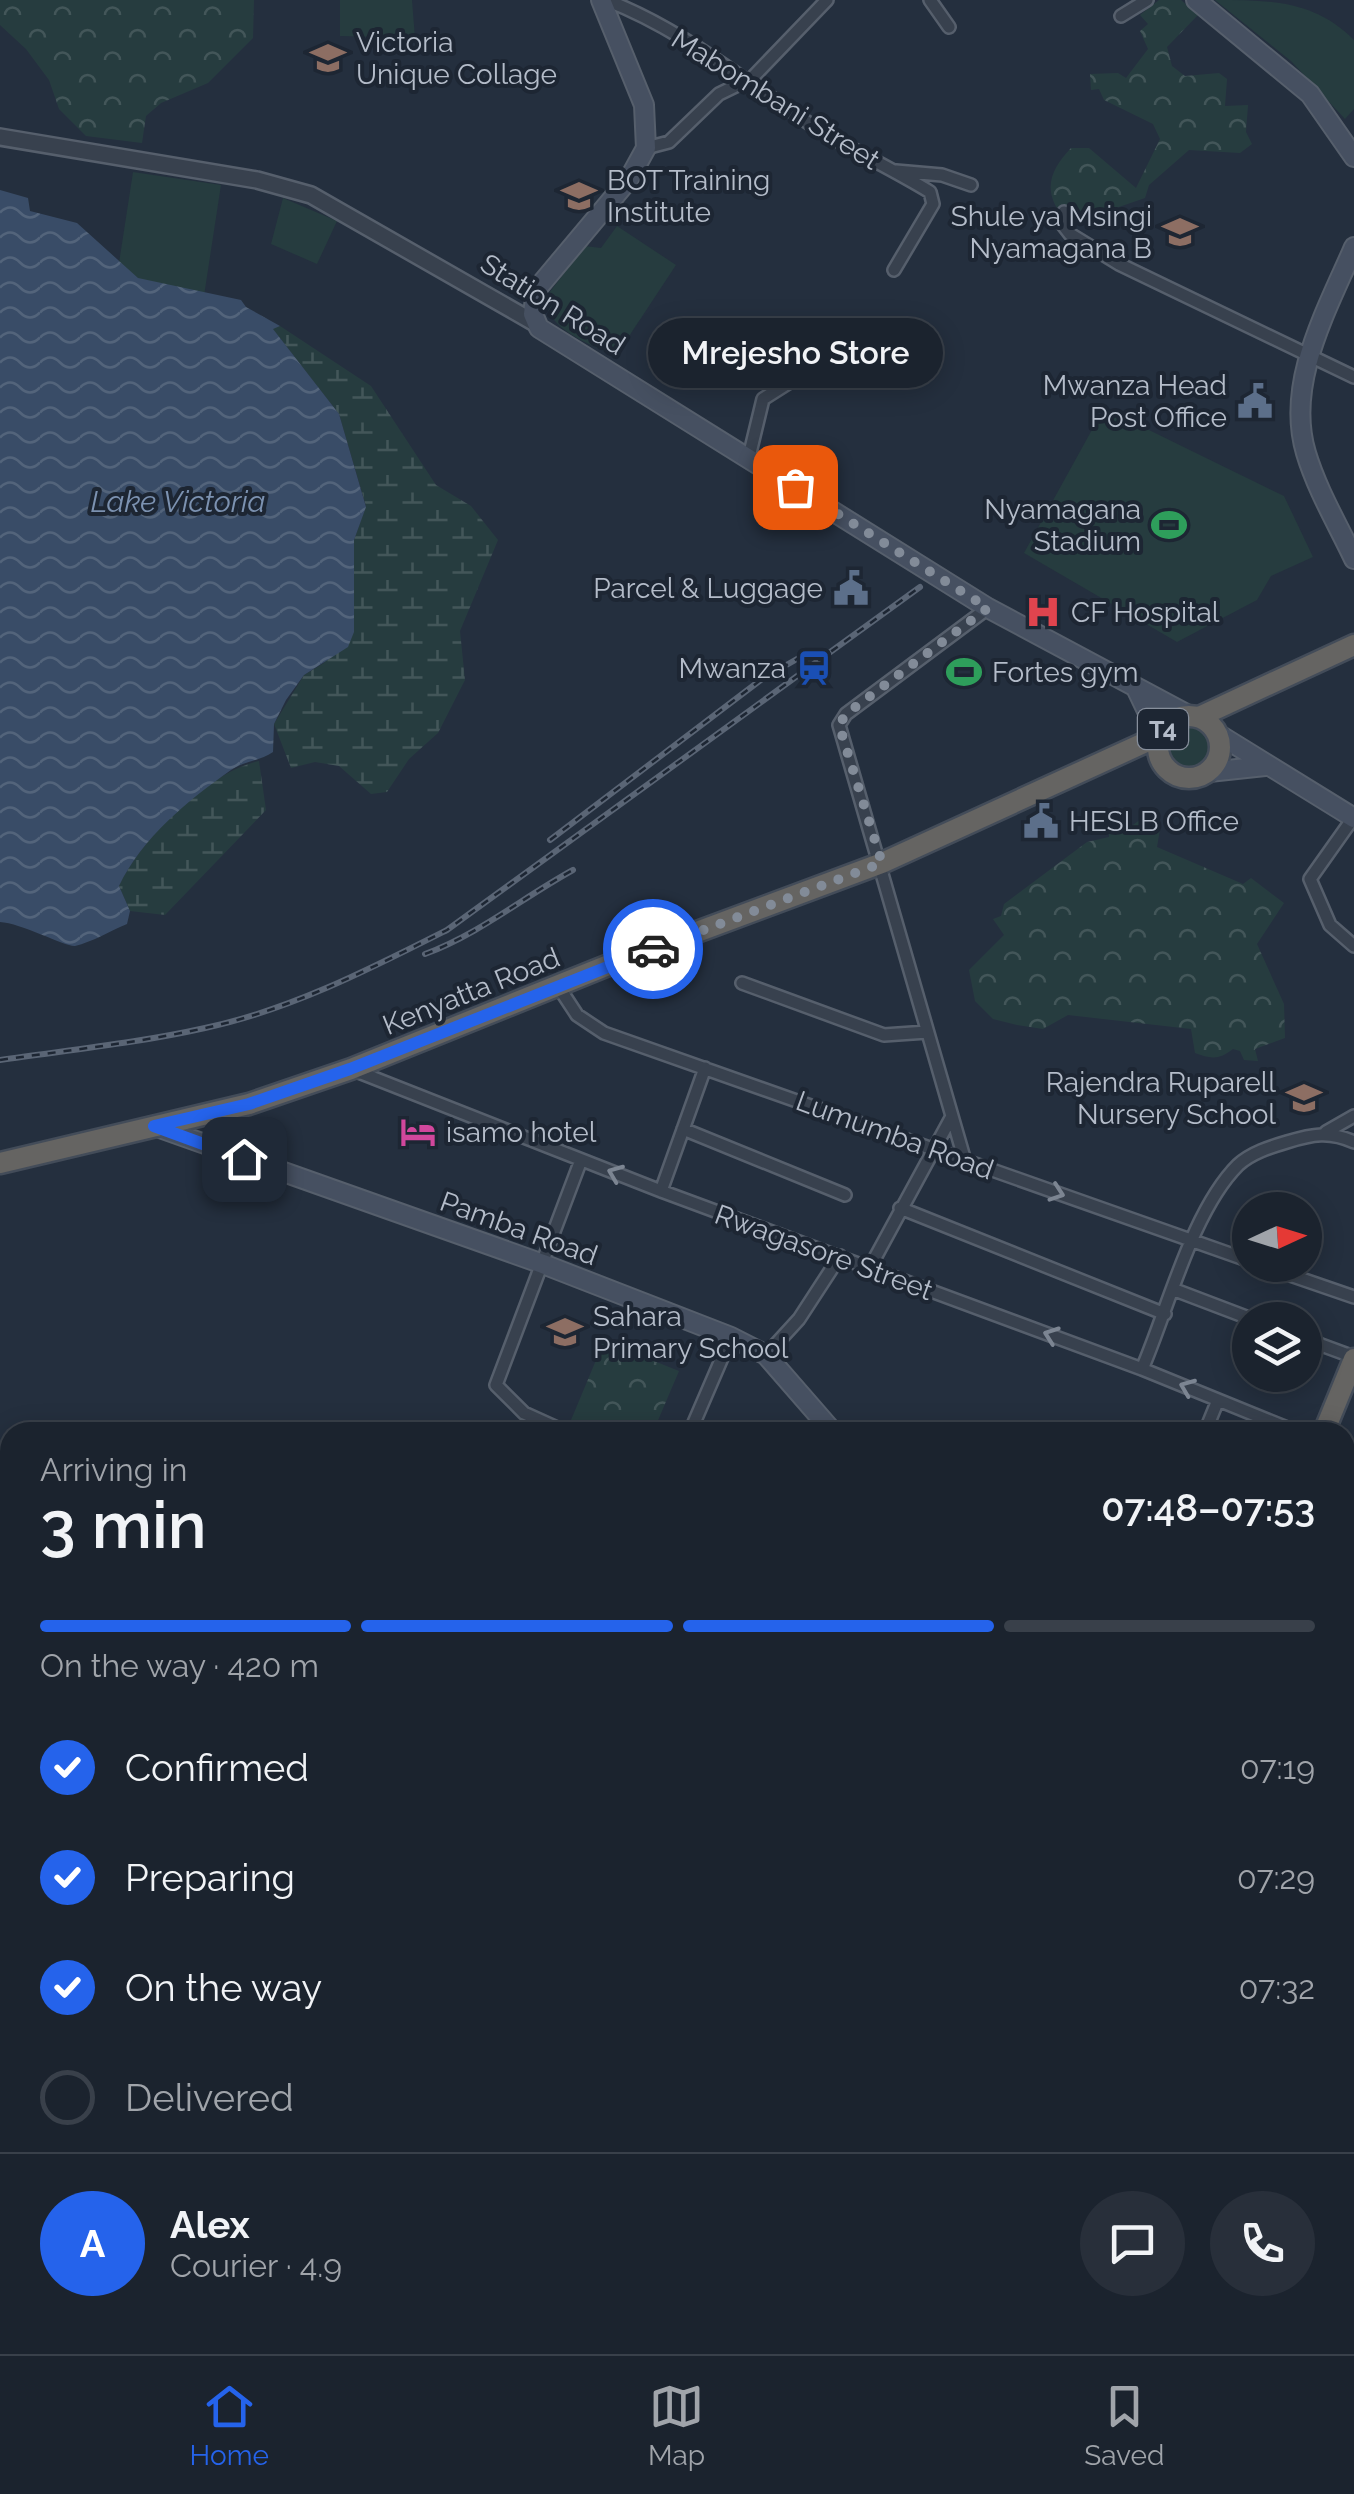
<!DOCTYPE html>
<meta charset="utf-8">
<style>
body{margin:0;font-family:Raleway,sans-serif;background:#282f3a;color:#f1f3f6;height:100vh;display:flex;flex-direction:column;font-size:38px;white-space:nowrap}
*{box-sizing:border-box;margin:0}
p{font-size:32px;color:#a0a4aa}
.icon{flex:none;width:55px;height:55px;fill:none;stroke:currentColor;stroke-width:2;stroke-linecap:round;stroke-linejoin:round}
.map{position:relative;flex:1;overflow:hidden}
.panel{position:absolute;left:0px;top:1422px;width:1355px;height:932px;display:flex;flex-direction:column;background:#1b232e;border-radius:30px 30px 0 0;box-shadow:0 5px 25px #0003,0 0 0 2px #39404a}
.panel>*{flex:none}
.needle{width:65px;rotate:86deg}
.tools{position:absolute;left:1232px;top:1192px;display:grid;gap:20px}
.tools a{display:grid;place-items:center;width:90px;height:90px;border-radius:50%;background:#1b232e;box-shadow:0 5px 25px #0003,0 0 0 2px #39404a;font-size:50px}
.pin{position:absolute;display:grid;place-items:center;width:85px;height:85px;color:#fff;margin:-42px;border-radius:20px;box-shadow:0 5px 15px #0006}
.courier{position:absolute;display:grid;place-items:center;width:100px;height:100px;margin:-50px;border:8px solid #2563eb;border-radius:50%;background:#fff;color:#222;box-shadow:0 2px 12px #0007}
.bubble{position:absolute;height:70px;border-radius:35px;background:#1b232e;box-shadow:0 5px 25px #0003,0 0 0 2px #39404a;font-size:32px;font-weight:600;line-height:70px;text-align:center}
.overview em{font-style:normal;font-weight:600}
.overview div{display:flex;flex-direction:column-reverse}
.overview{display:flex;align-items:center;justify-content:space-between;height:170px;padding:0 40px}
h1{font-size:65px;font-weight:600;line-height:75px}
.bar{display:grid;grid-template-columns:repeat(4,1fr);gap:15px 10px;align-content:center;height:120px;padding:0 40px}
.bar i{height:12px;border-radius:8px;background:#39404a}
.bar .selected{background:#2563eb}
.bar p{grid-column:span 4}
.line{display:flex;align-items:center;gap:25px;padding:0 40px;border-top:2px solid #39404a}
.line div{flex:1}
.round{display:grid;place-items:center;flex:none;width:105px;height:105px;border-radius:52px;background:#282f3a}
ol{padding:0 40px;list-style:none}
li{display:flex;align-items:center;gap:30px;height:110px}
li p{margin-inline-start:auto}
li .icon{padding:10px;border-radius:50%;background:#2563eb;color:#fff;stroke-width:4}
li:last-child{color:#a0a4aa}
li i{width:55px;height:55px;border:5px solid #39404a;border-radius:50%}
.tabs{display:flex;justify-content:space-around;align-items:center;height:140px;border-top:2px solid #39404a;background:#1b232e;font-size:28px;color:#a0a4aa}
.tabs a{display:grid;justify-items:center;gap:5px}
.tabs .selected{color:#2563eb}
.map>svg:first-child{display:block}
.green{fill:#263c3f}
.forest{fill:url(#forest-crowns)}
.wetland{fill:url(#wetland-marsh)}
.water{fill:url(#water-waves)}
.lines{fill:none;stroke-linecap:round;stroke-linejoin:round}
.river{stroke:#394c67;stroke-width:18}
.minor-casing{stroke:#565f6c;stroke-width:16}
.tertiary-casing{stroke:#565f6c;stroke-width:20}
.secondary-casing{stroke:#565f6c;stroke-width:22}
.trunk-casing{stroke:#434c59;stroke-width:25}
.minor{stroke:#38414e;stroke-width:11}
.tertiary{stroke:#38414e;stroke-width:15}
.secondary{stroke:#465061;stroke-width:18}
.trunk{stroke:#656462;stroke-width:20}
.rail-casing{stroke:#5a6575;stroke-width:6}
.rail{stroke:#1d2633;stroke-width:2.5;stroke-dasharray:8;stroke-linecap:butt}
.oneway{stroke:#7c8592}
.done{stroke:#828b98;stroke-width:10;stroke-dasharray:0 18}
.route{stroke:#2563eb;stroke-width:12}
.labels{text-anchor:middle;stroke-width:8;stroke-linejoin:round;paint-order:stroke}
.shield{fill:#1d2633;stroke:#878f9c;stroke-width:2.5}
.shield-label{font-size:25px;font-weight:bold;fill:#b4bcc9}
.poi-label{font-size:28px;fill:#b4bcc9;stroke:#1d2633;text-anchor:start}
.street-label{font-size:28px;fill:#b4bcc9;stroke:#1d2633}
.water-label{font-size:30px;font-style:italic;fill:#7c92b1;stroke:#1d2633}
</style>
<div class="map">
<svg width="1354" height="2354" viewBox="0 0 1354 2354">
<defs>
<pattern id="forest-crowns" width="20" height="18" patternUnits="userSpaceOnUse" patternTransform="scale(2.5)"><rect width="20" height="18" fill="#263c3f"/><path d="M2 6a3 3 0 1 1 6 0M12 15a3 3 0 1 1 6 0" fill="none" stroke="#435659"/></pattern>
<pattern id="wetland-marsh" width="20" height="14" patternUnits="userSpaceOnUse" patternTransform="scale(2.5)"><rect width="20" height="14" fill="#263c3f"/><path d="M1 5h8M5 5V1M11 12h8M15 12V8" fill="none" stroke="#435659"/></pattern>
<pattern id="water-waves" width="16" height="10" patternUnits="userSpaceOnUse" patternTransform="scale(2.5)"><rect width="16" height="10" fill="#394c67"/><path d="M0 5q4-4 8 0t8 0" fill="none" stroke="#53647b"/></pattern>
</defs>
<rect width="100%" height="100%" fill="#242f3e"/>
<!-- green -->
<path class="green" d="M340,0H412L415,38L340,36Z
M1215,0C1269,0 1314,0 1354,40V109L1345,119L1291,61Z
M133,172L221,185L204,296L117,276Z
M283,198L337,221L317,264L271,244Z
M617,226L676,265L616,356C590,344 545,330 546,297L585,246L601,248Z
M1104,408L1284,496L1313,557L1271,576L1257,600L1177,642L1024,553Z
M1169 747a21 21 0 1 1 42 0a21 21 0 1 1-42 0Z"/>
<!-- forest -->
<path class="forest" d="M0,0H254L253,38L208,83L161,103L146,116L142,143L86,136L59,109L49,80L26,49L0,25Z
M1159,0H1181L1198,15L1167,47L1172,66L1185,76L1219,73L1227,79L1225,106L1248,105L1246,132L1252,144L1240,153L1189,150L1149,185L1145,198L1113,209L1109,223C1096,217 1072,209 1058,210C1043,186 1053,167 1071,148H1089L1136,188L1160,139L1153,124L1104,100L1099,89L1091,90L1090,74L1118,73L1126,78L1148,49L1140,31L1148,24L1140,15Z
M1141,819L1160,829L1157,847L1243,884L1251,878L1284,903L1257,944L1284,1004L1285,1038L1255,1049L1258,1061L1244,1060L1240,1051L1233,1049C1219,1060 1211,1059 1195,1053L1191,1029L1068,1015L1043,1029L1017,1025L993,1019L975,1001L969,970L1004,935L993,919L1001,916L1004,904L1087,842L1109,837V832L1125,831Z
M604,1341L679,1371L653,1432H588L569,1425Z
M0,1813L10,1814V1951L0,1932Z"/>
<!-- wetland -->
<path class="wetland" d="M280,326L371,386L436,485L471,506L498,540L460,631L465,680L438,733L409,759L387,792L371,794L339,766L315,762L291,768L274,724L304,675L324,663L354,588V540L366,506L339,414L272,328Z
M259,761L266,810L165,915L130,911L119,886C141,839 208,772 259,761Z"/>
<!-- water -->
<path class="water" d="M0,190L28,198L30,211L77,223L138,278L241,300L246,307L280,326L273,329L339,414L366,507L354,540V632L348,647L304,675L286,700L274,724L273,752C260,761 244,761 231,770C188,800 142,838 119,886L130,911L127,924C110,931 92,942 75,946C66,947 21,923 0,922Z"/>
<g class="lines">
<!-- river -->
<path class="river" d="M1345,1839L1354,1828
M1145,2354L1147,2345"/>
<defs>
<path id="minor" d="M606,0C680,28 744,81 810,124C849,149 891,168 930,192L933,204L894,270
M930,0L949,27
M1121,16L1147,0
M646,148L669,142L719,94L752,78L827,0
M896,171L942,175L971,185
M1064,212L1063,225L1070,234L1119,264L1354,377
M748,461L763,399L793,380
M1354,817L1310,879L1330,925L1354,946
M742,983L884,1035L927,1032
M558,986L577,1015L604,1033L1250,1261
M351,1069L661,1191L1142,1369L1297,1432
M683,1129L845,1195
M1326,1132L1354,1116
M965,1161L839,725L846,714L988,608
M661,1191L705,1068
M900,1208L1165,1314
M1261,1265L1354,1297
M869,1269L951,1118
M1175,1290L1254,1320
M1305,1339L1354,1357
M766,1355L799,1319L840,1256
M1142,1369C1168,1309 1192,1211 1238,1165C1251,1153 1270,1147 1287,1142C1313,1134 1329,1131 1354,1142
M566,1432L524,1413L496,1385L581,1160
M690,1432L731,1337
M1205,1432L1218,1400
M0,1559L10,1563
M1345,1572L1354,1549
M1345,1966L1354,1971
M1345,2099L1354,2103
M0,2341H10
M23,2345L25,2354
M167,2354L178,2345
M297,2354L299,2345
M369,2354L377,2351
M813,2354L819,2345
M1176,2354L1180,2345"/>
<path id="tertiary" d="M0,137L257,180L311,195L535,323
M1345,2204L1354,2181
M1287,2354L1290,2345"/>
<path id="secondary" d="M601,0L644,105L646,148L629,179L536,290L533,314L539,328L988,608L1190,716
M1196,0L1310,94L1354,157
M1354,247C1327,310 1285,383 1306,453C1317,490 1338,525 1354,559
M1137,690L1159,736
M1218,734L1354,818
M1209,772L1265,766
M154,1126L543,1264L731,1337L766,1355L833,1432
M1345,1726L1354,1731
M0,1803L10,1804"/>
<path id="trunk" d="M1158 747a31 31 0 1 1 62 0a31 31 0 1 1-62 0Z
M1199,717L1354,645
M0,1163L249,1104L351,1069L611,964L882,863L1159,736
M1324,1432L1354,1359
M976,2354L979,2345"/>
</defs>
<!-- minor casing -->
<use href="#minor" class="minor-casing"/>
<!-- tertiary casing -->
<use href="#tertiary" class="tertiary-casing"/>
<!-- secondary casing -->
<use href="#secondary" class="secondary-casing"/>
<!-- trunk casing -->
<use href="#trunk" class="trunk-casing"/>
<!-- minor -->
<use href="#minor" class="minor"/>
<!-- tertiary -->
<use href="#tertiary" class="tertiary"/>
<!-- secondary -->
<use href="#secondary" class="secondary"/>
<!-- trunk -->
<use href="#trunk" class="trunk"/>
<defs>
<path id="rail" d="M550,840L762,679L804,655
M425,954C479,934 522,898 573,870
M0,1060C69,1050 138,1043 205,1028C290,1010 370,969 447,930L920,587"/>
</defs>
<!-- rail casing -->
<use href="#rail" class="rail-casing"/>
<!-- rail -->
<use href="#rail" class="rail"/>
</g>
<!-- one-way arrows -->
<defs><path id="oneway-chevron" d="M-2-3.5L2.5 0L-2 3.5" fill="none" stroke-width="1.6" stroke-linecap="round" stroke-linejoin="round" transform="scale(2.5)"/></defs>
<g class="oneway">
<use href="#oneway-chevron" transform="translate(615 1173) rotate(-158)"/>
<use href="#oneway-chevron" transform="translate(1057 1193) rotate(19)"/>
<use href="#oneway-chevron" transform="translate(1051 1335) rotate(-160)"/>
<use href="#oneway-chevron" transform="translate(1187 1387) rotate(-158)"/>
</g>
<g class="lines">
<!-- done -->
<path class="done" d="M653,949L882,863L839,725L846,714L988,608L795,487"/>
<!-- route -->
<path class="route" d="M244,1159L154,1126L249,1104L350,1069L653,949"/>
</g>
<!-- icons -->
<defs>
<symbol id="university-bare" viewBox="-9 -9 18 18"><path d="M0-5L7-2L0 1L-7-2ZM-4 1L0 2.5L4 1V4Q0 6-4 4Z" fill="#8d6e63" stroke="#1d2633" stroke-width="2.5" paint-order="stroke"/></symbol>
<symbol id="school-bare" viewBox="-9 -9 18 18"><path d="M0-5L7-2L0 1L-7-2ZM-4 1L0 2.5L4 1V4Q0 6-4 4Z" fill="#8d6e63" stroke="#1d2633" stroke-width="2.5" paint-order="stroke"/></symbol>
<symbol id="civic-bare" viewBox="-9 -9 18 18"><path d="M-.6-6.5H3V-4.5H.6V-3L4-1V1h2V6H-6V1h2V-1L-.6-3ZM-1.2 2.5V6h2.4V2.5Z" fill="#5c6f8a" stroke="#1d2633" stroke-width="2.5" paint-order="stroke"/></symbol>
<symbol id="stadium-bare" viewBox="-9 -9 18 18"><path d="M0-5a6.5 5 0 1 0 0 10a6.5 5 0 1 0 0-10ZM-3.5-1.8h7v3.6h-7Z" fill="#2e9e5b" stroke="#1d2633" stroke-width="2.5" paint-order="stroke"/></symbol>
<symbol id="hospital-bare" viewBox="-9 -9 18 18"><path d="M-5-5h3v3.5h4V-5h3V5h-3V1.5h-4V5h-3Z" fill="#e0444e" stroke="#1d2633" stroke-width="2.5" paint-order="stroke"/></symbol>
<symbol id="station-bare" viewBox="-9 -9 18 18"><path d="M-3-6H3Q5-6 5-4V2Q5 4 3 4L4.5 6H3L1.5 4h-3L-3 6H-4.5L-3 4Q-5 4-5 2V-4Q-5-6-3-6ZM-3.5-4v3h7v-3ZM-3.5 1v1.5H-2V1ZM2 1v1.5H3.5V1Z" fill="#1a4fb4" stroke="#1d2633" stroke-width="2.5" paint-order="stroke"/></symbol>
<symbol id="hotel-bare" viewBox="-9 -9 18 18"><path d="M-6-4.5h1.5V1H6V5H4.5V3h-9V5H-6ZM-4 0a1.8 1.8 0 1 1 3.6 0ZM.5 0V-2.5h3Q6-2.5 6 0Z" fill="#d1479c" stroke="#1d2633" stroke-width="2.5" paint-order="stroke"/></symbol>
</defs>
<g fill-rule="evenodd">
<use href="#university-bare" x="303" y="33" width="50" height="50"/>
<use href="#university-bare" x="554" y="171" width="50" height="50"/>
<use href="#school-bare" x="1155" y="207" width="50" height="50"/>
<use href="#civic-bare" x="1230" y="376" width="50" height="50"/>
<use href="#stadium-bare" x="1144" y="500" width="50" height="50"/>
<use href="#civic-bare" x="826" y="563" width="50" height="50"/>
<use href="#hospital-bare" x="1018" y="587" width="50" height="50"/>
<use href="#station-bare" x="789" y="643" width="50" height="50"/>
<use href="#stadium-bare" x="939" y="647" width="50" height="50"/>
<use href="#civic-bare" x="1016" y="796" width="50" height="50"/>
<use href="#school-bare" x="1279" y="1073" width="50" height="50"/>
<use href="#hotel-bare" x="393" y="1107" width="50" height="50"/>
<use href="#school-bare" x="540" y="1307" width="50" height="50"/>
</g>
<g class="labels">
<!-- shield labels -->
<rect class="shield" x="1138" y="709" width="50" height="40" rx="8"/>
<g class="shield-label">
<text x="1163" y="738">T4</text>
</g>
<!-- poi labels -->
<g class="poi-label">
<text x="356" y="52">Victoria<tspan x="356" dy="32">Unique Collage</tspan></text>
<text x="607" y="190">BOT Training<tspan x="607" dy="32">Institute</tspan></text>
<text x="1152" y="226" text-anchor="end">Shule ya Msingi<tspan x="1152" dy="32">Nyamagana B</tspan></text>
<text x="1227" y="395" text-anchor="end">Mwanza Head<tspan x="1227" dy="32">Post Office</tspan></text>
<text x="1141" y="519" text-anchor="end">Nyamagana<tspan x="1141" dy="32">Stadium</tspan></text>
<text x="823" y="598" text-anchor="end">Parcel &amp; Luggage</text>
<text x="1071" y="622">CF Hospital</text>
<text x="786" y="678" text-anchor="end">Mwanza</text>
<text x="992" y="682">Fortes gym</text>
<text x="1069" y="831">HESLB Office</text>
<text x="1276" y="1092" text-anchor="end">Rajendra Ruparell<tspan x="1276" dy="32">Nursery School</tspan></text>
<text x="446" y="1142">isamo hotel</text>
<text x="593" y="1326">Sahara<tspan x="593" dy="32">Primary School</tspan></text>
</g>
<!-- street labels -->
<g class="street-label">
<text transform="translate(776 99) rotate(32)" y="10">Mabombani Street</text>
<text transform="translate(553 304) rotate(32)" y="10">Station Road</text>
<text transform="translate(471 991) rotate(-22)" y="10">Kenyatta Road</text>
<text transform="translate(895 1135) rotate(20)" y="10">Lumumba Road</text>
<text transform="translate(519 1228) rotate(20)" y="10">Pamba Road</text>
<text transform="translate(824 1252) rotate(20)" y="10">Rwagasore Street</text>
</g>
<!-- water labels -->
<g class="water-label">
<text x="178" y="512">Lake Victoria</text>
</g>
</g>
</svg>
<div class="tools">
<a><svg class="needle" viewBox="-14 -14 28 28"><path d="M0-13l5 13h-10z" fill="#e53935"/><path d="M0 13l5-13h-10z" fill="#a0a4aa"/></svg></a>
<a><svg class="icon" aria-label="layers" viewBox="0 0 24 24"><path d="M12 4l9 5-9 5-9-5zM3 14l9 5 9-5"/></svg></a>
</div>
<div class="pin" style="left:795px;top:487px;background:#ea580c"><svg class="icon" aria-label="bag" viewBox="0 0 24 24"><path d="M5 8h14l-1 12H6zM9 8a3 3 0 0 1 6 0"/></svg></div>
<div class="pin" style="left:244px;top:1159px;background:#1f2937"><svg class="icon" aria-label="home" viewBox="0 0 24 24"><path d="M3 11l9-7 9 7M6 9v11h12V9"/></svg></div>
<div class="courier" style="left:653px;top:949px"><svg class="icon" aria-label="car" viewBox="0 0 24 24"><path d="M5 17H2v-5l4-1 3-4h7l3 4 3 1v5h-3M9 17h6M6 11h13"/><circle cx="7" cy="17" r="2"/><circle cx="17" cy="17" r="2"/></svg></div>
<div class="bubble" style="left:648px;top:318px;width:295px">Mrejesho Store</div>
<section class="panel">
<div class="overview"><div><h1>3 min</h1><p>Arriving in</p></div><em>07:48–07:53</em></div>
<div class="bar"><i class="selected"></i><i class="selected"></i><i class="selected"></i><i></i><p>On the way · 420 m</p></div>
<ol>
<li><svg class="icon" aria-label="check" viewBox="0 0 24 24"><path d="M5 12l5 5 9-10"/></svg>Confirmed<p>07:19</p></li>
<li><svg class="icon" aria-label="check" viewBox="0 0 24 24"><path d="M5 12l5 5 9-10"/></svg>Preparing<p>07:29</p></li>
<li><svg class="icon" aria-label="check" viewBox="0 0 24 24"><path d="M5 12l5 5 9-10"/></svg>On the way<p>07:32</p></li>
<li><i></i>Delivered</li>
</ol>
<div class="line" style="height:180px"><b class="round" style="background:#2563eb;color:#fff">A</b><div><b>Alex</b><p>Courier · 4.9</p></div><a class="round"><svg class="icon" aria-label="chat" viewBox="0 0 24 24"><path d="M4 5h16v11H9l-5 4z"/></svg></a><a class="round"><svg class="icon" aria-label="phone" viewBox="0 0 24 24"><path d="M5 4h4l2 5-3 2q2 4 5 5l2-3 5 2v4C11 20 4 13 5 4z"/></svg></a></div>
</section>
</div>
<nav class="tabs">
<a class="selected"><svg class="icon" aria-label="home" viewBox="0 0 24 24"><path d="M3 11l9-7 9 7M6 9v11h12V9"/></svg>Home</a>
<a><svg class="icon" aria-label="map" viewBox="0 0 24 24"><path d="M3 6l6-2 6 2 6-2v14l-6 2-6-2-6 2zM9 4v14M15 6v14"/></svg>Map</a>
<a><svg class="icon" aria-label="saved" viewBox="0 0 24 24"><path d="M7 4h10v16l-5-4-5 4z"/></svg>Saved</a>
</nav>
